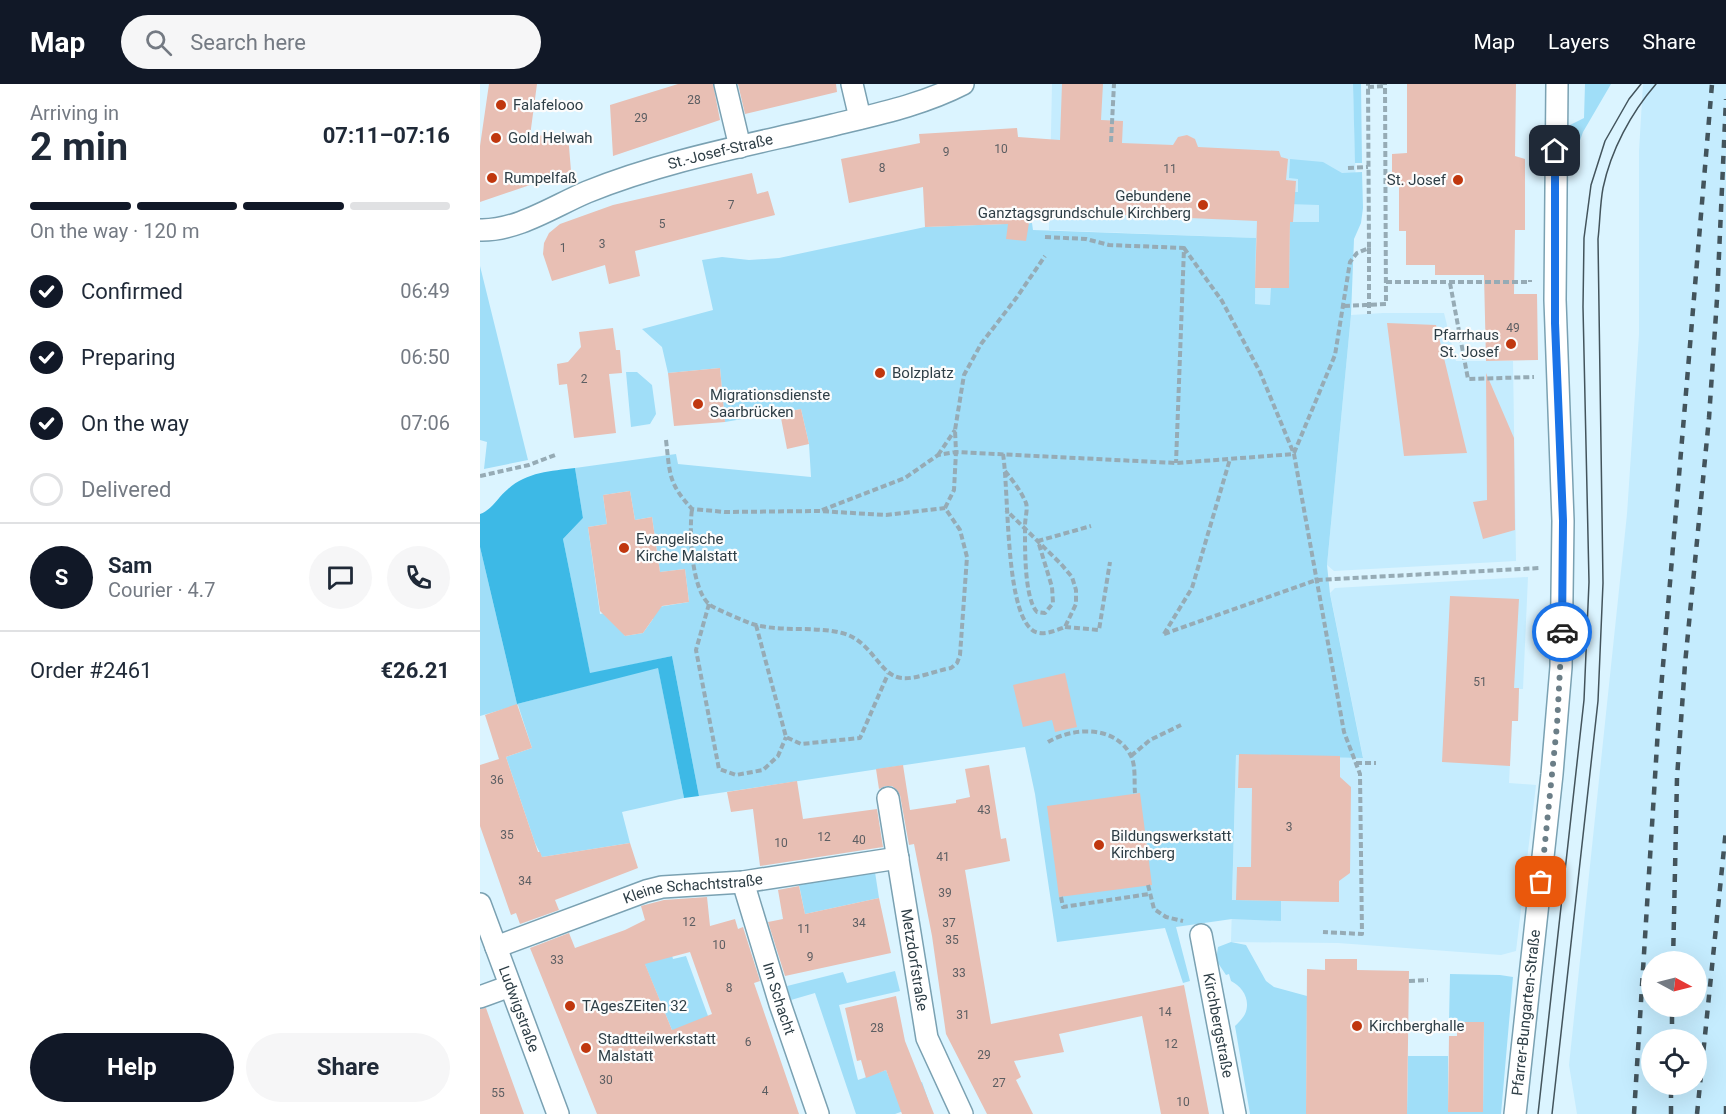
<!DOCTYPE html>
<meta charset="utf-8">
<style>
body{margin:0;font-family:Roboto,sans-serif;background:#f6f6f7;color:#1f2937;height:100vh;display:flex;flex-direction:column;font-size:22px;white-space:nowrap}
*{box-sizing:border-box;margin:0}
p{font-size:20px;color:#747a83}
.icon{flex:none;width:33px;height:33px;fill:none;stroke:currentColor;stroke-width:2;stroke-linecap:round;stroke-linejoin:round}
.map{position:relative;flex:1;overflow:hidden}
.panel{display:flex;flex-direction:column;background:#fff;width:480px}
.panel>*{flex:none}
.needle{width:39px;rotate:97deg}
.buttons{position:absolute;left:1161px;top:867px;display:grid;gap:12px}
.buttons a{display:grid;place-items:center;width:66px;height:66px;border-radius:50%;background:#fff;box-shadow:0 6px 24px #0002;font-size:30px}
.pin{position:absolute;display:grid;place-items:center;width:51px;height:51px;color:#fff;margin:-26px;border-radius:12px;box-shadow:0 3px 9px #0006}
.courier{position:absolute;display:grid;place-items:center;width:60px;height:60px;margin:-30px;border:4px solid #1a73e8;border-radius:50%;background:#fff;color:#222;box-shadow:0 2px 8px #0007}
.head em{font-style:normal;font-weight:700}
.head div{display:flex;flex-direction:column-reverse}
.head{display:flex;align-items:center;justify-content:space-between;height:102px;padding:0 30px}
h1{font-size:39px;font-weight:700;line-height:45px}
.bar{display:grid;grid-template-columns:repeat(4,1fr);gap:9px 6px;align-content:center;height:72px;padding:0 30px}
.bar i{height:8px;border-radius:4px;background:#e0e1e3}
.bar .active{background:#111827}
.bar p{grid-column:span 4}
.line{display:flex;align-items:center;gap:15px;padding:0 30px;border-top:2px solid #e0e1e3}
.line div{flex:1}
.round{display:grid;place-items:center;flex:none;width:63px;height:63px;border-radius:32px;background:#f6f6f7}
ol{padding:0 30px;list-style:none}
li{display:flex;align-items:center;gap:18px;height:66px}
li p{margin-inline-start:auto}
li .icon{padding:6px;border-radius:50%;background:#111827;color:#fff;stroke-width:4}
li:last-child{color:#747a83}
li i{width:33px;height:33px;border:3px solid #e0e1e3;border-radius:50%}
.primary-button{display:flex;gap:12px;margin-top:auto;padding:12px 30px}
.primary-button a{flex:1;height:69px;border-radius:36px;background:#111827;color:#fff;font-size:24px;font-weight:700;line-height:69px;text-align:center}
.primary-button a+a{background:#f6f6f7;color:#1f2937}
header{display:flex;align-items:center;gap:36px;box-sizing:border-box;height:84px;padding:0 30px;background:#111827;color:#fff}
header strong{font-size:28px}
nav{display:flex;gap:33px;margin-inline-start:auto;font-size:21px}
.search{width:420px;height:54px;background:#f6f6f7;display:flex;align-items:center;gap:15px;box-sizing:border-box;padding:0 21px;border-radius:33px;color:#747a83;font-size:22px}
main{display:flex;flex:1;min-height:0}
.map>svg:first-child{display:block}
.built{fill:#c5ecfe;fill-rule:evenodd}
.green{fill:#a0def8;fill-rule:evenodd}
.forest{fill:#3db9e6}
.building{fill:#e8bfb4;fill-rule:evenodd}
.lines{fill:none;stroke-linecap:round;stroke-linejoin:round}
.street-casing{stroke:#7aa1b2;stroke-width:24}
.path{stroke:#96abb5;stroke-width:4;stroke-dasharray:6 3;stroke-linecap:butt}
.street{stroke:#fff;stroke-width:21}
.tram{stroke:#43545c;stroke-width:1.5}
.rail{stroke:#43545c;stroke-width:4.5;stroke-dasharray:8 8;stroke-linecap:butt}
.done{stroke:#6b7e87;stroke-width:6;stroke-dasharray:0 10.8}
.route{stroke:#1a73e8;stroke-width:8}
.poi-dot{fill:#c0370e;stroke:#fcfcfc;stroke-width:2}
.labels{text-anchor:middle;stroke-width:4.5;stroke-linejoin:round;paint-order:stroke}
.number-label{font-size:12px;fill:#5c5e62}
.poi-label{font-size:15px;fill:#2e3e46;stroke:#fcfcfc;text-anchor:start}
.street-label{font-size:15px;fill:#2e3e46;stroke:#fcfcfc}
</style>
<header>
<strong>Map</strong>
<div class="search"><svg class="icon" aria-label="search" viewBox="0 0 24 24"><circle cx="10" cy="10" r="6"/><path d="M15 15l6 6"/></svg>Search here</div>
<nav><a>Map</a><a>Layers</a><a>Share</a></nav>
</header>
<main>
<section class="panel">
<div class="head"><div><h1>2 min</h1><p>Arriving in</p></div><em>07:11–07:16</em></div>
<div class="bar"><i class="active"></i><i class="active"></i><i class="active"></i><i></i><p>On the way · 120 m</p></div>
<ol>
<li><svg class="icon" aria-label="check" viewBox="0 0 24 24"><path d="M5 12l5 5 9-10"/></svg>Confirmed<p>06:49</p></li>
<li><svg class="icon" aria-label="check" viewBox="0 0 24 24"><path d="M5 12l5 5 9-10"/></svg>Preparing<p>06:50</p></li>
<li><svg class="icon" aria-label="check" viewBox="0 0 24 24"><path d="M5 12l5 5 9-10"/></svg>On the way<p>07:06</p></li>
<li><i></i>Delivered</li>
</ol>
<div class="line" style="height:108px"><b class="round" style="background:#111827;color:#fff">S</b><div><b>Sam</b><p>Courier · 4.7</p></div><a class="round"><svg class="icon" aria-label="chat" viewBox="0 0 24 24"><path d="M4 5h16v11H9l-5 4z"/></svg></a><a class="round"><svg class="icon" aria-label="phone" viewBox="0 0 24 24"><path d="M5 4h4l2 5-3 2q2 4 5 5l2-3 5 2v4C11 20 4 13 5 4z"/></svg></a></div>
<div class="line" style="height:78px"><div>Order #2461</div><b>€26.21</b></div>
<div class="primary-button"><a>Help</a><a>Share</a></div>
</section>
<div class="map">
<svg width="1246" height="1030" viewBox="0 0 1246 1030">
<rect width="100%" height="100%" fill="#dbf4ff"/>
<!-- built -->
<path class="built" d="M572,0H873L876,105L809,204L791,221L775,220L776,154L569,146Z
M1163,0H1246V1030H1097L1089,981L1147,430L1159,250V67ZM1172,878H1216V922H1172ZM1172,956H1216V1000H1172Z
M903,229H964L976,277H1033L1036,477L854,487L847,481L871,231Z
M1048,493L1043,605H1039L1038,637H1032L1029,699L1056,701L1036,867L1021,871L858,859L751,858L756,670L883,673L850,509L855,504Z"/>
<!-- green -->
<path class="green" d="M873,0H881L882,79H875Z
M1105,0H1131L1103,48L1098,62L1083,72L1084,44L1104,34Z
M810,75L843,78L862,89L882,88L883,124L881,139L874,155L871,231L847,481L850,510L883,674L756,671L752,816L801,817V837L752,835L696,843L710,897L703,899L685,844L577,858L555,710L545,663L219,712L192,572L110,590L83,455L103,434L95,384L196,370L198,380L331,393L329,360L321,325L245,338L240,284L188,289L182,263L162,245L233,226L222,176L242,173L269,176L299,174L445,143L552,139L553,146L776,154L775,220L790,221L791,204H809L810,138H839V121L808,120V108H818V95L809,94ZM150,407L155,436L172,433L180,488L205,485L209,518L172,524L173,535L163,549L145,552L131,528L120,530L108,443L127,440L123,411Z
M0,182L48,376L4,385L7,358L0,356Z
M146,288H157L172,301L176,330L170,340L151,343Z
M0,463L37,620L178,583L204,714L142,728L150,759L62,773L55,759L26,673L52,664L38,621L0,632Z
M395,788L399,814L325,830L319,801Z
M188,857L193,875L206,872L264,1030L192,946L159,866Z
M751,858L766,861L786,897L794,903L827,912L826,1030H770L755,942C758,939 763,934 765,930C771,916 763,903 751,897L749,890L746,891L736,876L738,863Z
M415,887L420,907L359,921L378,996L406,986L415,1009L442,998L449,1018L415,1030H376L335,909L311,916L307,902L363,888L367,899Z
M970,890L1020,891L1033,893L1021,1030H927L928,972H968V1027L1003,1028L1004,938H969Z"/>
<!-- forest -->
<path class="forest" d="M95,384L103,434L83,455L110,589L192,572L219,712L204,714L178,584L37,620L0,463V430C12,426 18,413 28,405C47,388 71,387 95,384Z"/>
<!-- building -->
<path class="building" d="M9,0H57L50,52L88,50L91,87L0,118V62Z
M198,0H233L240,36L133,72L130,21Z
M258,0H356L357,8L265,30Z
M582,0H623L621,36L643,37L642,59L693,61L698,53L707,51L715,55L718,63L799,67L801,73L808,75L806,96L816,97L813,138H810L809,204H775L777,137L552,127V139H549L546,157L526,155L528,140L445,143L443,103L369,119L361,75L440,59L439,50L537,44L538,53L580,56Z
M927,0H1036L1035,72L1045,75V146H1035L1034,210H1057L1058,276L1006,277L1004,191H955V181H926V147H919V96H912V70L927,69Z
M272,89L277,110L288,107L295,131L155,167L160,192L129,200L125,181L72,197L63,170L64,159L69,149L80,140L133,121Z
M907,239L956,241L987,369L924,372Z
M133,244L136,266H140L142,289L129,290L136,349L94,354L87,300L79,301L77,280L88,278L101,263L99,248Z
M240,284L245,338L194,342L188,289Z
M1006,289L1034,354L1035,446L1003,455L993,418L1007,416Z
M321,325L329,360L307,365L300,329Z
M150,407L155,436L172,433L180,488L205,485L209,518L182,522L163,549L145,552L120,527L108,443L127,440L123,411Z
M970,512L1039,515L1034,604H1039L1038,637H1032L1030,682L962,678Z
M585,589L597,643L575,648L572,636L543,643L533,601Z
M37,620L52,664L26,673L58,768H60L62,773L150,759L158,784L75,816L79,826L40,840L36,829L31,831L0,742V681L19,675L5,631Z
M759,670L860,672V693L871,703L870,789L859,797V818L756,816L757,783H771L772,704H758Z
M423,681L430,726L476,719V716L490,713L485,685L509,681L521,755L526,754L530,777L485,786L511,940L704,901L729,1030H681L662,932L579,950L584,968L534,977L541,993L536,996L553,1030H507L466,950L452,852L434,760L429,761L420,711L417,706L412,702H405L399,705L396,685Z
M317,697L323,735L397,725L403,763L280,782L273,725L251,728L247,708Z
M660,709L672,801L579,813L567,722Z
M319,802L325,830L399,814L411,869L305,892L288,838L303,835L298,806Z
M227,813L230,842L255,835L258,845L263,843L280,897L274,899L319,1030H117L50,864L89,849L95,864L145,846L165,836L161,822L184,816ZM210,868L232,930L192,946L165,880Z
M845,875H877V886L929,887L927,1030H826L827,885L845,886Z
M416,912L425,957L454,1030H422L406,986L386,994L381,976L377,977L365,924Z
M6,924L23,972L44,1030H0V925Z
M977,938H1004L1003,1028H968L969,952H977Z"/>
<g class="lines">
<defs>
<g id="street">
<path d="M245,0L260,63"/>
<path d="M372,0L380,34"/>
<path id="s1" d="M0,146C37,147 74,122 107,108C186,76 270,61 353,41C398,30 442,21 483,0"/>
<path id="s2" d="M408,714L447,954L482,1030"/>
<path id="s3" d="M263,798L300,920L338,1030"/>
<path id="s4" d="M0,820L78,1030"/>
<path id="s5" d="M721,851L755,1030"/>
<path id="s6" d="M16,863L166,807L182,803L263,798L418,774"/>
<path d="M0,913L30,902"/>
<path id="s7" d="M1035,1030L1072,690L1081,583L1083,437L1075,216L1077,0"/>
</g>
</defs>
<!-- street casing -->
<use href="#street" class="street-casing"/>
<!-- path -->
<path class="path" d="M888,3L905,2
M631,58L634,0
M868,84L888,83
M565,153L606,155L629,161L704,164L696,379
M704,164L742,217L780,288L814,370L864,648L880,690L882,850L843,848
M889,164V230
M906,198H1050V196
M970,199L988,295L1054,293
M864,222L906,220L905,0
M186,356C190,390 188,399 212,425L245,428L339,427L406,431L465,424L480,446L487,473L480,571L477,579L471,584C458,586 434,596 422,594C399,592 393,557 362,549C334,542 304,548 276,541C268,539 236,525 230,521C211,506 209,447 212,425
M814,369L855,271L870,178L877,169L889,164L888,0
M523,370C529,408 525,519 550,544C559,554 574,547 585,543L596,520V506L592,493L581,480L526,426
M458,371L475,346
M525,387C533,397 541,407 546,419C548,425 545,434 545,442C545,462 544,514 557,528L565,529L573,519L572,503L558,457L611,442
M0,392L49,381L75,371
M465,424L474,406L476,368L475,346L484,291L501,260L537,213L565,172
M342,426L425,394L458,371L476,368L696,379L814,370
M229,520L216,566L239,685L256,691L283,686L298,672L306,653
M276,541L306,653L321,660L380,654L408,590
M585,543L619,546L630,478
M684,550L836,496L1060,484
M684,550L712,504L750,375
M568,658C593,643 636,641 651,672C656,682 654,698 655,709
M651,672L670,656L701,641
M876,679H896
M668,801L674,825L686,833L703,837
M581,813L583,823L669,810
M929,897L948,896"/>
<!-- street -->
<use href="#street" class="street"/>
<!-- tram -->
<path class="tram" d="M1058,1030L1104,616L1109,498L1103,223L1104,154L1111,101L1125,57L1149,15L1161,0
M1072,1030L1118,617L1123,499L1118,155C1120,138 1120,120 1123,104C1131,66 1151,29 1176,0"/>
<!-- rail -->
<path class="rail" d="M1193,878L1197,694L1205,580L1229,334L1237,215L1246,15
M1192,956V922
M1154,1030L1179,629L1232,0
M1191,1030V1000
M1217,1030L1246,745
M1246,1030V1021"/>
</g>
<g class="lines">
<!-- done -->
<path class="done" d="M1061,798L1077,641L1082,548"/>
<!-- route -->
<path class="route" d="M1075,67V239L1083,437L1082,548"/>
</g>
<!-- markers -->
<g class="poi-dot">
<circle cx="21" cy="21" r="6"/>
<circle cx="16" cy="54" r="6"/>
<circle cx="12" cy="94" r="6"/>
<circle cx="978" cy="96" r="6"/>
<circle cx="723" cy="121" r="6"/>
<circle cx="1031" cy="260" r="6"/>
<circle cx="400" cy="289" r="6"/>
<circle cx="218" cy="320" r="6"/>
<circle cx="144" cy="464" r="6"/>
<circle cx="619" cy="761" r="6"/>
<circle cx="90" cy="922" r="6"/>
<circle cx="877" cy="942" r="6"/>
<circle cx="106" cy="964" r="6"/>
</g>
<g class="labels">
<!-- number labels -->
<g class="number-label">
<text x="214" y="20">28</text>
<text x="161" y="38">29</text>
<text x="521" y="69">10</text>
<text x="466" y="72">9</text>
<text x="402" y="88">8</text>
<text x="690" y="89">11</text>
<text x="251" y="125">7</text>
<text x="182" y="144">5</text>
<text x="122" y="164">3</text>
<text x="83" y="168">1</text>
<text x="1033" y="248">49</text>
<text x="104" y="299">2</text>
<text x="1000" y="602">51</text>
<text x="17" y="700">36</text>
<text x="504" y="730">43</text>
<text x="809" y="747">3</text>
<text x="27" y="755">35</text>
<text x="344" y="757">12</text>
<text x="379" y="760">40</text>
<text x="301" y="763">10</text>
<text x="463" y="777">41</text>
<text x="45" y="801">34</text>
<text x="465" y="813">39</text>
<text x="209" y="842">12</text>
<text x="379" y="843">34</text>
<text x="469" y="843">37</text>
<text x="324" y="849">11</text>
<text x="472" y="860">35</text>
<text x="239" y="865">10</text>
<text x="330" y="877">9</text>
<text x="77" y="880">33</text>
<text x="479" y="893">33</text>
<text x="249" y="908">8</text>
<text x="685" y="932">14</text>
<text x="483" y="935">31</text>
<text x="397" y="948">28</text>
<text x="268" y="962">6</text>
<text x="691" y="964">12</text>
<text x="504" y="975">29</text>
<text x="126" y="1000">30</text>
<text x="519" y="1003">27</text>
<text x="285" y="1011">4</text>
<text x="18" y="1013">55</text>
<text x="703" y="1022">10</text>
</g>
<!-- poi labels -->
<g class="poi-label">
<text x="33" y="26">Falafelooo</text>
<text x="28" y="59">Gold Helwah</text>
<text x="24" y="99">Rumpelfaß</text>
<text x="966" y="101" text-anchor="end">St. Josef</text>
<text x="711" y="117" text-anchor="end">Gebundene<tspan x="711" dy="17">Ganztagsgrundschule Kirchberg</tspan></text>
<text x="1019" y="256" text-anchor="end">Pfarrhaus<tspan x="1019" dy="17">St. Josef</tspan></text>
<text x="412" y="294">Bolzplatz</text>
<text x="230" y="316">Migrationsdienste<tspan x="230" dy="17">Saarbrücken</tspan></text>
<text x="156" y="460">Evangelische<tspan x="156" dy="17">Kirche Malstatt</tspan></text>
<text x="631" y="757">Bildungswerkstatt<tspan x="631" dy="17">Kirchberg</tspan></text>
<text x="102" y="927">TAgesZEiten 32</text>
<text x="889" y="947">Kirchberghalle</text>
<text x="118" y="960">Stadtteilwerkstatt<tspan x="118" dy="17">Malstatt</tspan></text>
</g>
<!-- street labels -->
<g class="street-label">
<text dy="5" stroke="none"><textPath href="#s1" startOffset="254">St.-Josef-Straße</textPath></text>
<text dy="5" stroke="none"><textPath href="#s6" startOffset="207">Kleine Schachtstraße</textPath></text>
<text dy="5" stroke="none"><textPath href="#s2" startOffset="164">Metzdorfstraße</textPath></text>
<text dy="5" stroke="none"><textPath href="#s3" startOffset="122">Im Schacht</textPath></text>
<text dy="5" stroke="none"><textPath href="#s4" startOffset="112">Ludwigstraße</textPath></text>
<text dy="5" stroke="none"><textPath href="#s7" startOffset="102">Pfarrer-Bungarten-Straße</textPath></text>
<text dy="5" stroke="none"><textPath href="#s5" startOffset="92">Kirchbergstraße</textPath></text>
</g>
</g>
</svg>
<div class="buttons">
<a><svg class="needle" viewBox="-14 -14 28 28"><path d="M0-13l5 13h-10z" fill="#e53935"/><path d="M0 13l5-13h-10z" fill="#747a83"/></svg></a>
<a><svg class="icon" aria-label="locate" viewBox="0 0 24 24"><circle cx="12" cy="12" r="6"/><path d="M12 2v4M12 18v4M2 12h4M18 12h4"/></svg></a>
</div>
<div class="pin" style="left:1061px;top:798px;background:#ea580c"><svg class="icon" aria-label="bag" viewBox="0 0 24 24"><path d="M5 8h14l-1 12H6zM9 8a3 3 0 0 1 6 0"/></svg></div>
<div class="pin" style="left:1075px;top:67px;background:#1f2937"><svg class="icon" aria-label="home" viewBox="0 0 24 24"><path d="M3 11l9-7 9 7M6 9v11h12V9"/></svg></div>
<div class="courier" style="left:1082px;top:548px"><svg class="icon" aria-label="car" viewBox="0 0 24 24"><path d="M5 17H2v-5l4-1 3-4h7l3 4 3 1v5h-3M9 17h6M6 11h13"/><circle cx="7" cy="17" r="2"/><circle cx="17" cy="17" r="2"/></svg></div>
</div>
</main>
